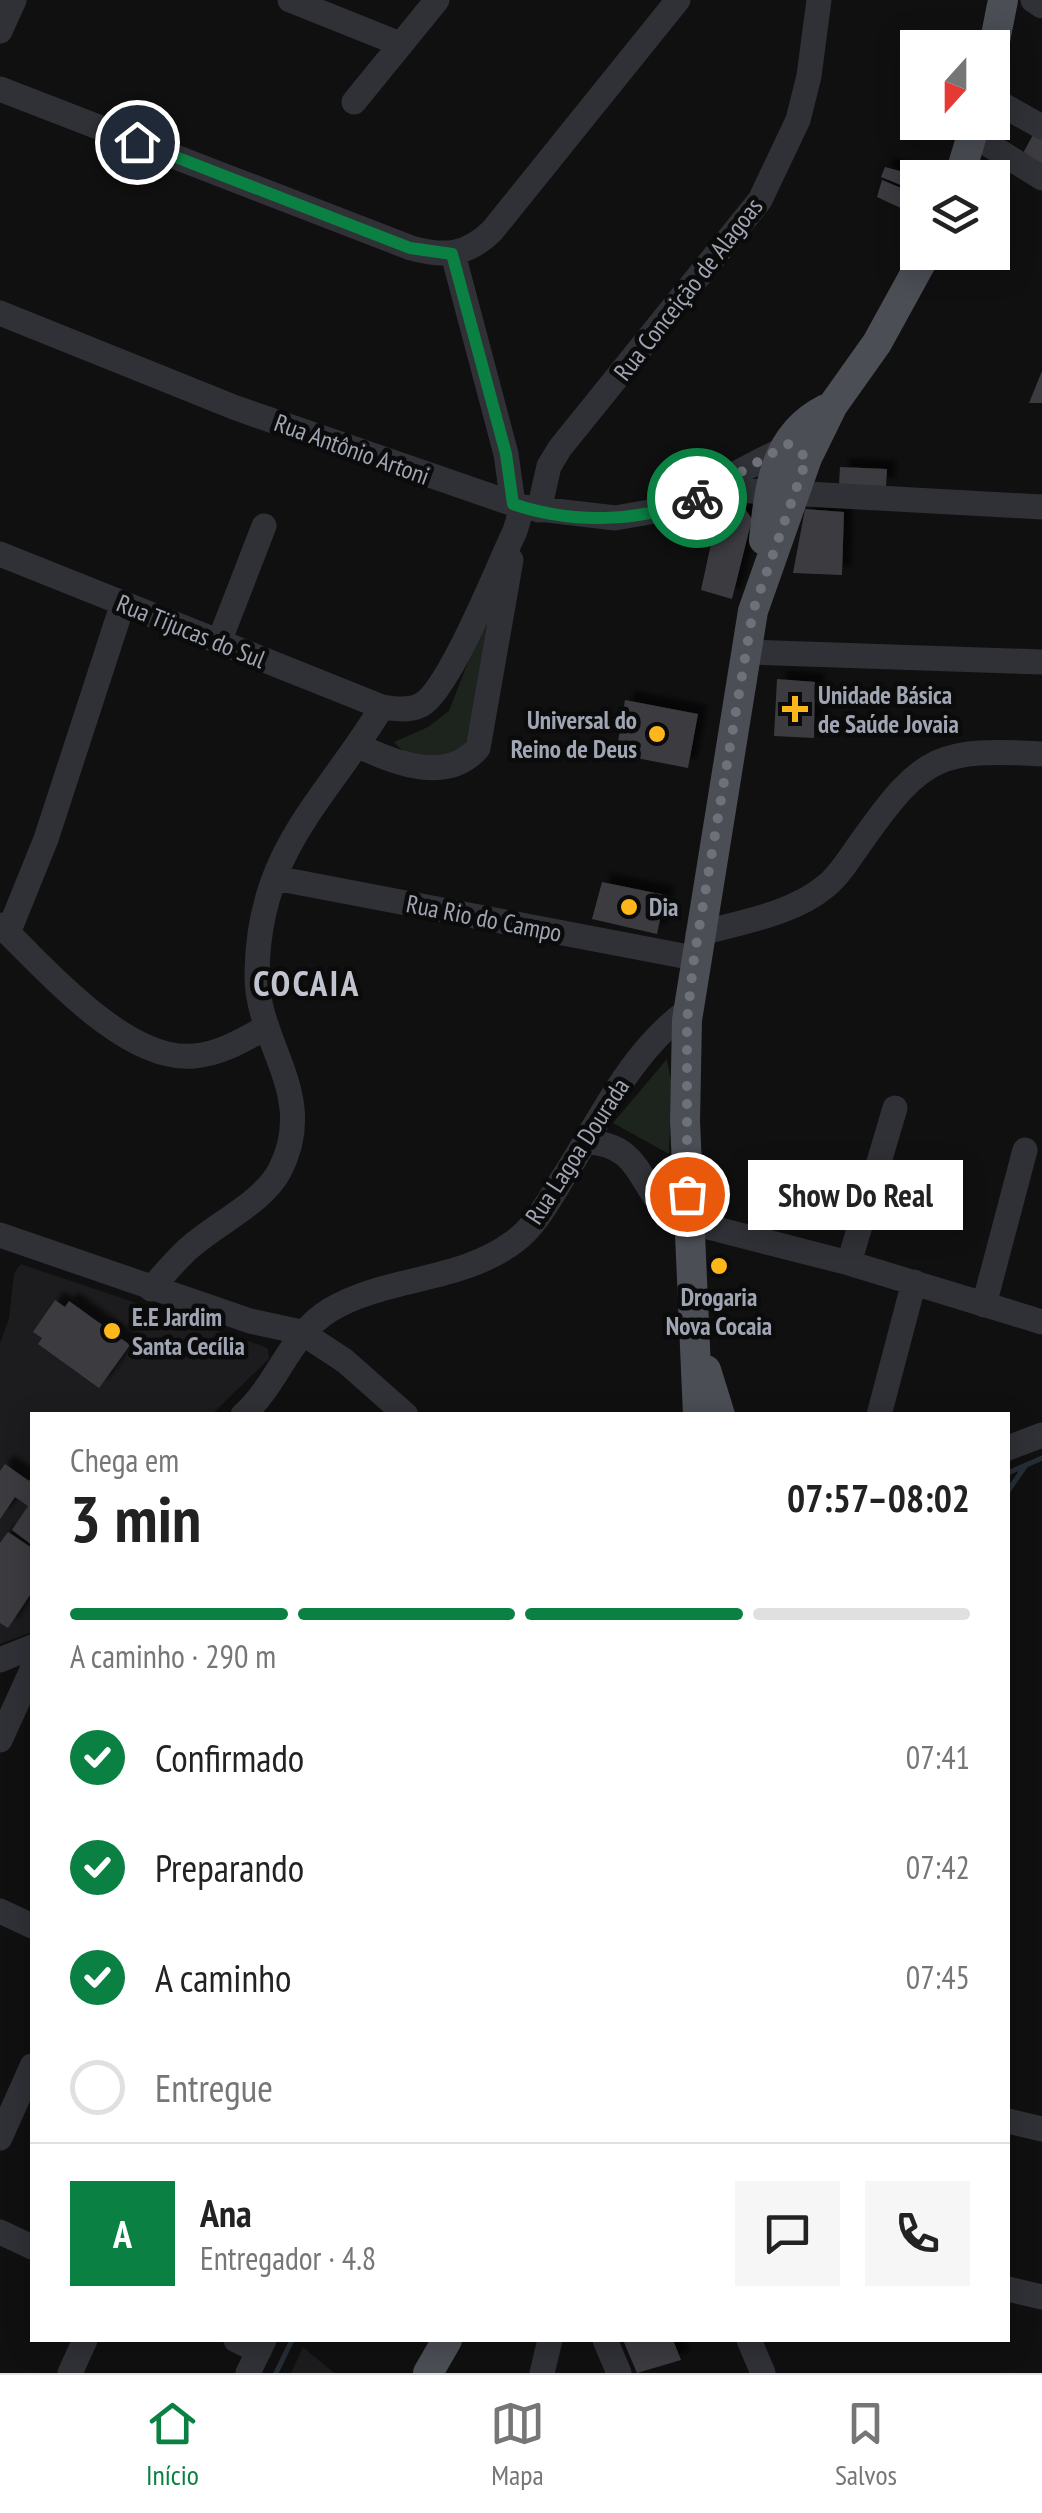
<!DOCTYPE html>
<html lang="pt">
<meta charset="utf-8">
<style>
body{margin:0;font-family:"PT Sans Narrow",sans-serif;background:#f6f6f6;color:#222;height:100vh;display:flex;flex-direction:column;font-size:38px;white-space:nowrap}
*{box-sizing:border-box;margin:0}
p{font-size:32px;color:#767676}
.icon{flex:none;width:55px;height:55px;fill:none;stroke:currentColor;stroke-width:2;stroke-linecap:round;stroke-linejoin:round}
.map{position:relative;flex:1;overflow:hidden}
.drawer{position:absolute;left:30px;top:1412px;width:980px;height:930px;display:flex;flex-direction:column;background:#fff;border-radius:0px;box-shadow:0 5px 25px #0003}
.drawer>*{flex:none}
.needle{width:65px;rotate:201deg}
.tools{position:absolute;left:900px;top:30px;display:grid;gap:20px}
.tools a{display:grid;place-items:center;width:110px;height:110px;border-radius:0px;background:#fff;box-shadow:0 5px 25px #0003;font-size:50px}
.pin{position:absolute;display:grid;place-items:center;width:85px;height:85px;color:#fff;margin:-42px;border:5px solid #fff;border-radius:50%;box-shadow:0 2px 10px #0007}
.courier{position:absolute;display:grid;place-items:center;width:100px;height:100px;margin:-50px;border:8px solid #0b8043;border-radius:50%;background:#fff;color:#222;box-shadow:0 2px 12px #0007}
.bubble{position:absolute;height:70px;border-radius:0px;background:#fff;box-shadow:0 5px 25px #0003;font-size:32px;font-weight:600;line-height:70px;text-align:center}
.overview em{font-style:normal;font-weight:600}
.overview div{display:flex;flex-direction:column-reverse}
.overview{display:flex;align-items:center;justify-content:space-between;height:170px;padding:0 40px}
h1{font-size:65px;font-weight:600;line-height:75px}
.bar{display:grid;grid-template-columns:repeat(4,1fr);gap:15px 10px;align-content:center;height:120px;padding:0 40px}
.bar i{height:12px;border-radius:8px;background:#e0e0e0}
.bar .active{background:#0b8043}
.bar p{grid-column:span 4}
.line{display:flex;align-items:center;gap:25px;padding:0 40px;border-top:2px solid #e0e0e0}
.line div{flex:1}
.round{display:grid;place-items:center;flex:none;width:105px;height:105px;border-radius:0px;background:#f6f6f6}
ol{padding:0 40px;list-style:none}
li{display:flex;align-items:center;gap:30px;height:110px}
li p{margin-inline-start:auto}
li .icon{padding:10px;border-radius:50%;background:#0b8043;color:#fff;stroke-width:4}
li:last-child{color:#767676}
li i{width:55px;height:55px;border:5px solid #e0e0e0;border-radius:50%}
.tab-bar{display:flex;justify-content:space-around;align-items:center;height:140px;border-top:2px solid #e0e0e0;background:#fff;font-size:28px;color:#767676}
.tab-bar a{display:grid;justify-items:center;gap:5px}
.tab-bar .active{color:#0b8043}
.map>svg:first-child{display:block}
.built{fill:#1c1c1e}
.park{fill:#1c241d}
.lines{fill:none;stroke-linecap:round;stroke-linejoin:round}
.stream{stroke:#262e35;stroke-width:5}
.building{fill:#3b3b41;filter:url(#shadow)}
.minor{stroke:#303136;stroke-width:25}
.major{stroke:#4c4e56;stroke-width:30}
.done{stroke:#6e717a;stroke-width:10;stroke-dasharray:0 18}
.route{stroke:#0b8043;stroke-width:12}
.poi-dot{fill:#fdb71b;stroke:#0b0b0c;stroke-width:4}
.labels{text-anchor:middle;stroke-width:9;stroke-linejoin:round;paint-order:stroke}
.street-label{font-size:25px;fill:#a0a5b3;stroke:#0b0b0c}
.poi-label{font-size:25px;font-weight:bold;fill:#a0a5b3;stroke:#0b0b0c;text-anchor:start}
.district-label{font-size:35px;font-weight:bold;letter-spacing:2.5px;fill:#c1c4cf;stroke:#0b0b0c}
</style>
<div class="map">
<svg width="1042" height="2373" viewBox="0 0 1042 2373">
<defs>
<filter id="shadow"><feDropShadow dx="9" dy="-9" stdDeviation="2.5" flood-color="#0009"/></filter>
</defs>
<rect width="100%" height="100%" fill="#101011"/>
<!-- built -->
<path class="built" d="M21,1264L260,1345L268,1349L269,1359L211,1415H32V1632L0,1644V1343L9,1319L14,1273Z
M303,2347L334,2373H291Z"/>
<!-- park -->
<path class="park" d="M491,603L464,755C437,759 413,765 394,742L428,727L449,711Z
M667,1059L671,1081L669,1154L613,1123Z"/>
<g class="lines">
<!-- stream -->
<path class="stream" d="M1008,1473L1042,1458
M1008,1491L1026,1465
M276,2373L292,2340"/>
</g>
<!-- building -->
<path class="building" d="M1036,129L1042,132V170L1021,157Z
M885,167L918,176V192L881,177Z
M882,180L918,195V216L877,197Z
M1042,371V403H1029Z
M840,467L887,469L886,487L839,485Z
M743,506L752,519L732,599L701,590L718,511Z
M805,509L844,512L842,575L793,573Z
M777,679L815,682L814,738L774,736Z
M625,700L698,714L688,768L616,754Z
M602,882L665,895L657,934L592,919Z
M55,1300L65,1307L69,1301L130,1345L99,1388L38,1344L42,1338L33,1332Z
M5,1464L29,1481L32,1476V1545L12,1530L28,1506L15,1497L0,1519V1471Z
M8,1532L32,1548V1592L8,1628L0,1623V1543Z
M623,2340H673L681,2360L637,2373Z"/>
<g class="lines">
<!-- minor -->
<path class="minor" d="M290,0L400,44
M1033,0L1042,6
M0,31L14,0
M0,89L411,248C444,257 466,256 492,231L678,0
M992,99L1042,127
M354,102L437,0
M973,135L1042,178
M453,254L506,454L513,504
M0,313L236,408L522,507L615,518L667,509L791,445
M714,489L1042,507
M539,510L549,466L560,448L760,200L798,120L809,76L819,0
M0,554L382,707C395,709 409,711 421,705C450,689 498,566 515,531L522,507
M219,642L264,526
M746,652L1042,662
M359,746C394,763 447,784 478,748L511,560
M275,878L694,958
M0,925C46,969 126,1063 194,1056C220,1054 243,1040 265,1028
M8,933L46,839L123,603
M698,934C740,922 791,915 826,886C841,874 852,854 864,838C923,755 940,748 1042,754
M586,1142C646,1144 637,1192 677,1219L849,1263L1042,1322
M0,1235L250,1321L301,1332L345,1361L406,1415
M849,1263L895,1108
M151,1289C163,1275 175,1261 188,1249C215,1224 263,1203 280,1170C319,1094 255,1043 257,972C259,850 324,802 382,707
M984,1305L1025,1150
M243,1415C278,1384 289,1335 330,1310C387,1276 462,1282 515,1241C535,1226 548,1202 561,1181C600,1121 629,1053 688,1010
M879,1415L914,1282
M1008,1448L1042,1435
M0,1660L32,1647
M0,1740L32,1670
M0,1911L32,1926
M1008,2121L1042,2129
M0,2138L32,2066
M0,2232L32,2247
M1008,2289L1042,2297
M236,2340L259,2351
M605,2340L619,2373
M749,2340L763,2373
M70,2373L85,2340
M248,2373L264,2340
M542,2373L550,2340"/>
<!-- major -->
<path class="major" d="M992,56L1003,0
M959,178L976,122
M764,540C769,488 774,435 826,409
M706,1370L720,1415
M698,1415L685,1121L687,1020L753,611L807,458L833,405L877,343L927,252
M428,2373L447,2340"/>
</g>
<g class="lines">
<!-- done -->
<path class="done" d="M687,1194V1020L694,958L753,611L807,458L788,444L697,498"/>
<!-- route -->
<path class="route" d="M137,142L410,248L452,254L506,454L513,504C571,524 642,523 697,498"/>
</g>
<!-- markers -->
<g class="poi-dot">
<path d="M790 694h10v10h10v10h-10v10h-10v-10h-10v-10h10z"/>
<circle cx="657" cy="734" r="10"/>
<circle cx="629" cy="907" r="10"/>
<circle cx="719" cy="1266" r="10"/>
<circle cx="112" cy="1331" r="10"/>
</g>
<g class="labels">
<!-- street labels -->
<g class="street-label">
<text transform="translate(688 289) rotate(-52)" y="9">Rua Conceição de Alagoas</text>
<text transform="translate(352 449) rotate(20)" y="9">Rua Antônio Artoni</text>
<text transform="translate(191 631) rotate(22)" y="9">Rua Tijucas do Sul</text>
<text transform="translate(484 918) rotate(11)" y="9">Rua Rio do Campo</text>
<text transform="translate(577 1151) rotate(-57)" y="9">Rua Lagoa Dourada</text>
</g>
<!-- poi labels -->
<g class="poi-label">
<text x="818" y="704">Unidade Básica<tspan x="818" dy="29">de Saúde Jovaia</tspan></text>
<text x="637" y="729" text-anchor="end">Universal do<tspan x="637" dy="29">Reino de Deus</tspan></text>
<text x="649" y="916">Dia</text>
<text x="719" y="1306" text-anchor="middle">Drogaria<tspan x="719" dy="29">Nova Cocaia</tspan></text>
<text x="132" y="1326">E.E Jardim<tspan x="132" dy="29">Santa Cecília</tspan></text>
</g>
<!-- district labels -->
<g class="district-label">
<text x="307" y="996">COCAIA</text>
</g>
</g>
</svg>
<div class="tools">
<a><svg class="needle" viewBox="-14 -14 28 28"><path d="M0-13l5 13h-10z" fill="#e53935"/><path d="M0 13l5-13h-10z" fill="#767676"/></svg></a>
<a><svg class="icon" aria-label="layers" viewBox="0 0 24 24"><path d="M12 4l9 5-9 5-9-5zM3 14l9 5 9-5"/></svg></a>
</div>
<div class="pin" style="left:687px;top:1194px;background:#ea580c"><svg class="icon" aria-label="bag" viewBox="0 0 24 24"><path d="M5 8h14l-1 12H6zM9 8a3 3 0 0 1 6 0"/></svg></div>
<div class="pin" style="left:137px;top:142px;background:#1f2937"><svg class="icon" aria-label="home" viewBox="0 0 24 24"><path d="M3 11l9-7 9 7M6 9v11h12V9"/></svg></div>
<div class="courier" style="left:697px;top:498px"><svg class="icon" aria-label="bike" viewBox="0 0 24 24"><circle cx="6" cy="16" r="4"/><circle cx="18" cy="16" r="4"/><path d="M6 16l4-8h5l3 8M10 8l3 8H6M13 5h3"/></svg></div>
<div class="bubble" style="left:748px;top:1160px;width:215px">Show Do Real</div>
<section class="drawer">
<div class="overview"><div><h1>3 min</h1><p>Chega em</p></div><em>07:57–08:02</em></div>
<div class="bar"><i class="active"></i><i class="active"></i><i class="active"></i><i></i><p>A caminho · 290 m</p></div>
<ol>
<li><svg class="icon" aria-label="check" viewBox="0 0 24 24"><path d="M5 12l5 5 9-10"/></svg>Confirmado<p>07:41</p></li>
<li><svg class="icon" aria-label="check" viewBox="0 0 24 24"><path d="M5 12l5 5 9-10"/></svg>Preparando<p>07:42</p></li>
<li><svg class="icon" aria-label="check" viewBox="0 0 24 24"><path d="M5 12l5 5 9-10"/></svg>A caminho<p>07:45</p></li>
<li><i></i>Entregue</li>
</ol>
<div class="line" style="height:180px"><b class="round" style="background:#0b8043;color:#fff">A</b><div><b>Ana</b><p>Entregador · 4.8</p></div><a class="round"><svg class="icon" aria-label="chat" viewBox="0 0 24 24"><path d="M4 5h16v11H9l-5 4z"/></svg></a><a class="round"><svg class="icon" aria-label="phone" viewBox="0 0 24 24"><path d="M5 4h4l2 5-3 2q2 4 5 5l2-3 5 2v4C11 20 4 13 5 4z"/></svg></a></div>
</section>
</div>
<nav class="tab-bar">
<a class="active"><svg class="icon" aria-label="home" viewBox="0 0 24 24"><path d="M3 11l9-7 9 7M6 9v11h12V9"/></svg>Início</a>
<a><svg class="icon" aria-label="map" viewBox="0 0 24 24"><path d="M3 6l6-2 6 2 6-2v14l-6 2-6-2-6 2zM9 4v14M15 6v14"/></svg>Mapa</a>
<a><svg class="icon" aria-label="saved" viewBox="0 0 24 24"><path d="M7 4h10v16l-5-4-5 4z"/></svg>Salvos</a>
</nav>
